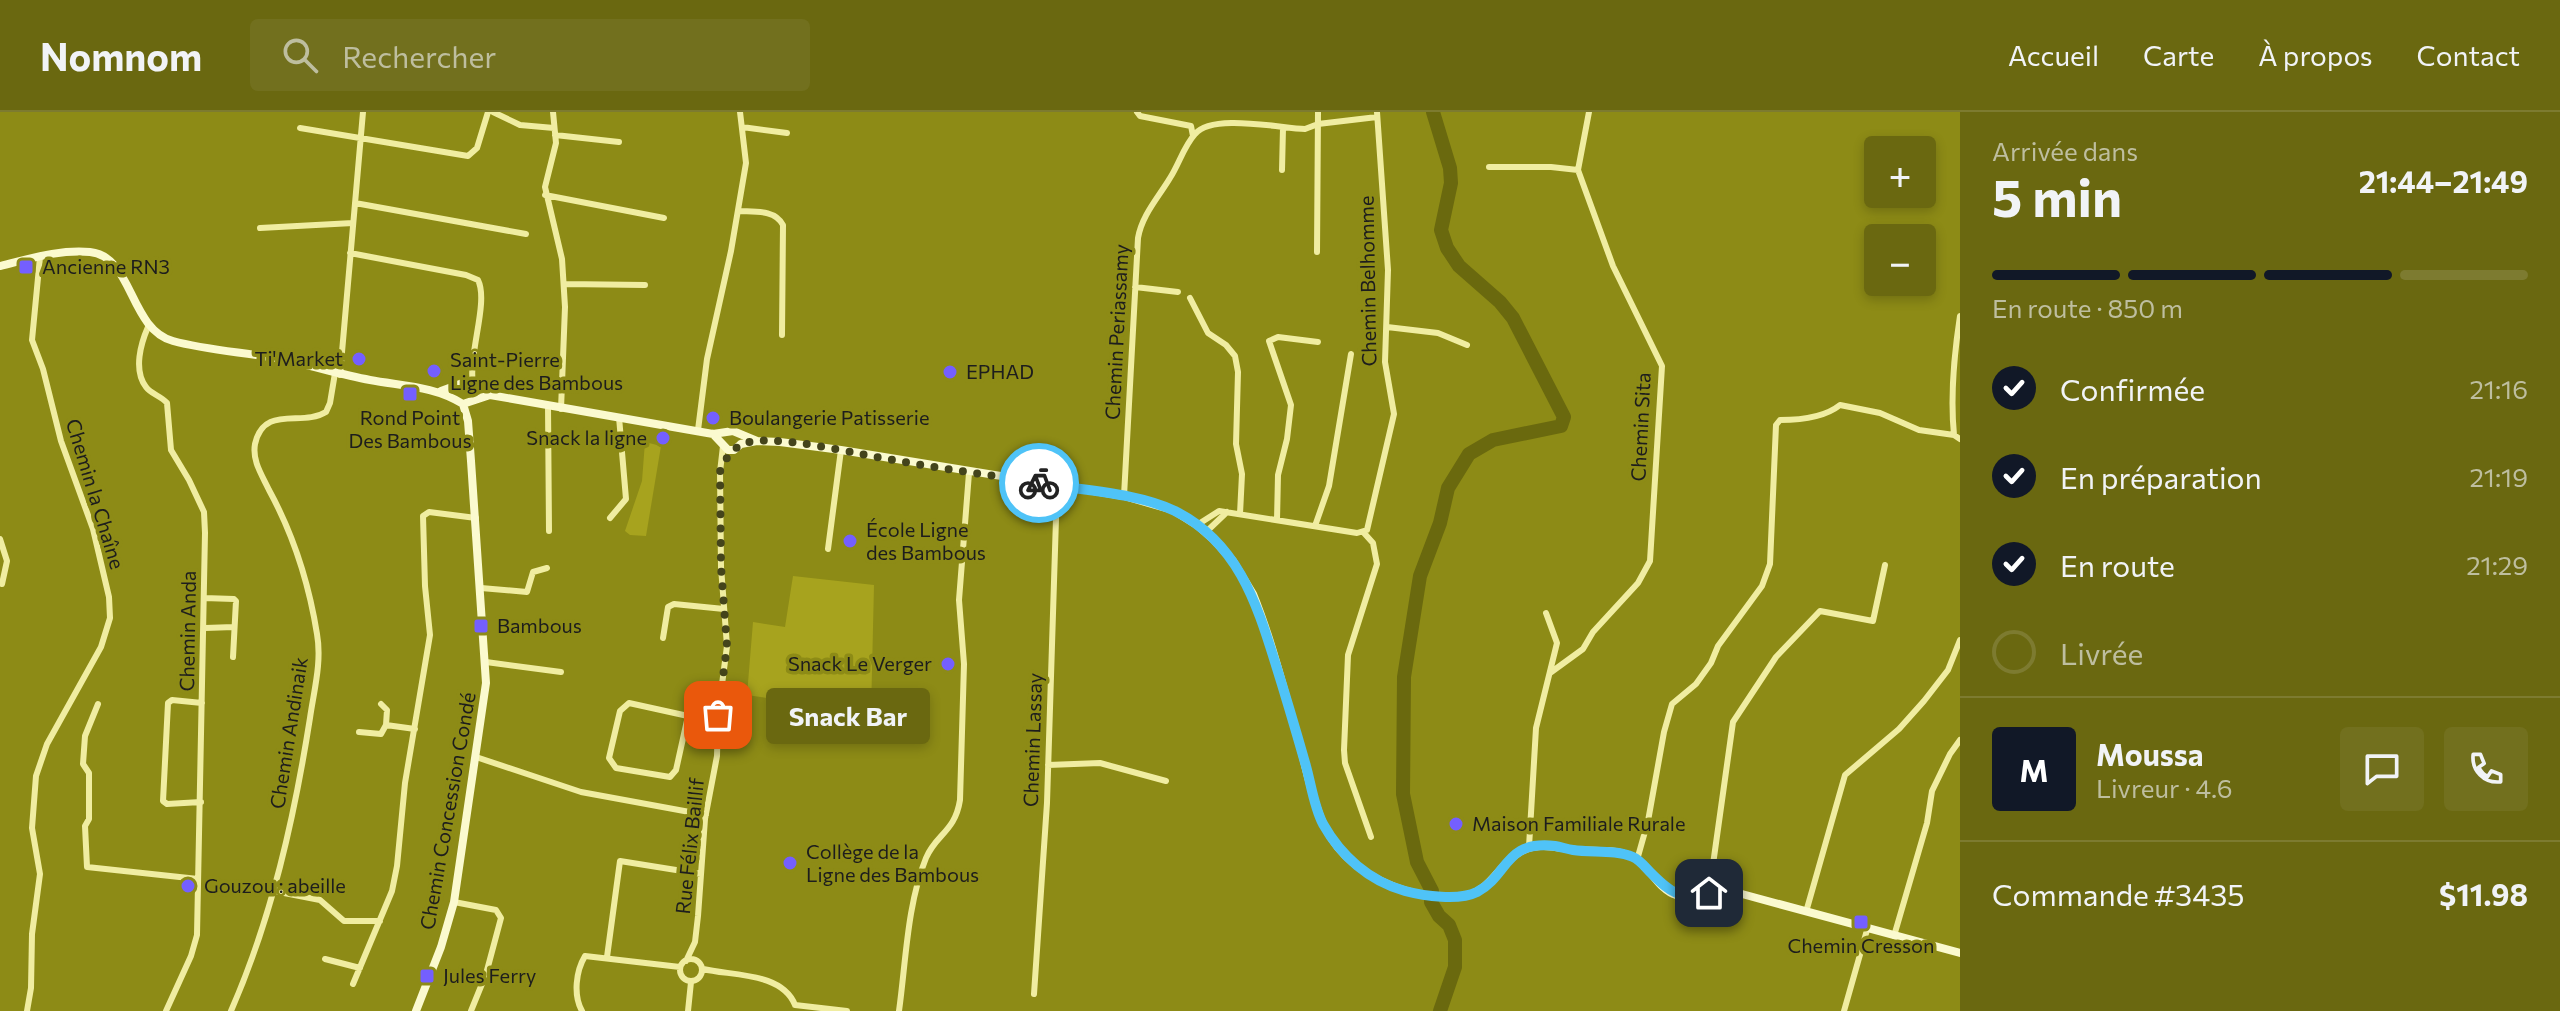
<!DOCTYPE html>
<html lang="fr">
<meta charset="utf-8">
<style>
body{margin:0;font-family:Commissioner,sans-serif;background:#72701e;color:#f1f3f6;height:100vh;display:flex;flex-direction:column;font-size:30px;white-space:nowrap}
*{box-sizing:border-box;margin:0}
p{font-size:26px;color:#bebe9f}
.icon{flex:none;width:44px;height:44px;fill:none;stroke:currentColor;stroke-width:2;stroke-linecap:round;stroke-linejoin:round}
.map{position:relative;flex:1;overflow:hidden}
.sheet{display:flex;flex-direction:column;background:#6a6810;width:600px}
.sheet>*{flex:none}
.tools{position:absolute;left:1864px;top:24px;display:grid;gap:16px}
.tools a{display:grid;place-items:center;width:72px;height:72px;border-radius:8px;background:#6a6810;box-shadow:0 4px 12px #0003;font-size:40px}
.pin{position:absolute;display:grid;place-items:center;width:68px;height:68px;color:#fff;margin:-34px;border-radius:16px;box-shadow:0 4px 12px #0006}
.courier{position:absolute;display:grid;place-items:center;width:80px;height:80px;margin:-40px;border:6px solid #4fc3f7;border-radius:50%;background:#fff;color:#222;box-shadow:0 2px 10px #0007}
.bubble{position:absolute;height:56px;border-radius:8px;background:#6a6810;box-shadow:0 4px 12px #0003;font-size:26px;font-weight:700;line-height:56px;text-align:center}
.overview em{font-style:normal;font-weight:700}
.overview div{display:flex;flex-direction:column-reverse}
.overview{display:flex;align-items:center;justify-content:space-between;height:136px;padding:0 32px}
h1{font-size:52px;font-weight:700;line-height:60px}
.bar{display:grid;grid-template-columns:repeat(4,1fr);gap:12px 8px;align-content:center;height:96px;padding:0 32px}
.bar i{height:10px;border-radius:6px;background:#7d7b30}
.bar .on{background:#111827}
.bar p{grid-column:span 4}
.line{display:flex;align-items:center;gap:20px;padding:0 32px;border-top:2px solid #7d7b30}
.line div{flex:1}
.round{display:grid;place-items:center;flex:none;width:84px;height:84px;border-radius:8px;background:#72701e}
ol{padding:0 32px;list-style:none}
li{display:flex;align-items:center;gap:24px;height:88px}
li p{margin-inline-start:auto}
li .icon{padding:8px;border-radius:50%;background:#111827;color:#fff;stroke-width:4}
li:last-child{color:#bebe9f}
li i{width:44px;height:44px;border:4px solid #7d7b30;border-radius:50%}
header{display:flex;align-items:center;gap:48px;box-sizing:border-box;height:112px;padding:0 40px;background:#6a6810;border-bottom:2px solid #7d7b30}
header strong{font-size:38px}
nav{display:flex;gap:44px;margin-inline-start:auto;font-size:28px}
.search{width:560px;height:72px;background:#72701e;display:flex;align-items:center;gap:20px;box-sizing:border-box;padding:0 28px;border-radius:8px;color:#bebe9f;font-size:30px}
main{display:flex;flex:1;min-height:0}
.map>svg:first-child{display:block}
.green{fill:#a7a31e}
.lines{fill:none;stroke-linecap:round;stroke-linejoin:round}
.river{stroke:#6a690e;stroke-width:14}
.street{stroke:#f0eda1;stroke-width:6}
.secondary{stroke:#fbfacf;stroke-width:8}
.done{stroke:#44441b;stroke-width:8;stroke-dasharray:0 14.4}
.route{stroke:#4fc3f7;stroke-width:10}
.poi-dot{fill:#745fff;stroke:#8d8b16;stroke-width:3}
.labels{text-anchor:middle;stroke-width:7;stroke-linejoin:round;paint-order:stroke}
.poi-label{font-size:20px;fill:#1d1d1d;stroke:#8d8b16;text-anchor:start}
.street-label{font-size:20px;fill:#1d1d1d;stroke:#8d8b16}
</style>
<header>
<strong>Nomnom</strong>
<div class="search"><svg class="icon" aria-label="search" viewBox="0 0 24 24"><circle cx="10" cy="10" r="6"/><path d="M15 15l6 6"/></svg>Rechercher</div>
<nav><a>Accueil</a><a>Carte</a><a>À propos</a><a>Contact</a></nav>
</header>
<main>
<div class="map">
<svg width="1960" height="899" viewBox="0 0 1960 899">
<rect width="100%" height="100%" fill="#8d8b16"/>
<!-- green -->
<path class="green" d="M645,330L661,334L646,424L630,423L625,419L642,369Z
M793,464L874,473L871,601L747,583L753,510L785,515Z"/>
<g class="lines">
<!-- river -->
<path class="river" d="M1433,0L1450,56L1451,71L1441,118L1447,136L1459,154L1500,190L1513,206L1564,305L1561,314L1493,328L1469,342L1448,376L1440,411L1420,464L1404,565L1403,682L1417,750L1432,779L1431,790L1439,804L1449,813L1455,828V855L1440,899"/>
<!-- street -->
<path class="street" d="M493,0L520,13L554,16
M553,0L556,31L545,75L562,147L565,195L561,297
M1137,0L1140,4L1191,14L1193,24
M742,15L787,21
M300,16L468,44L477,36L488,0
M555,23L619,30
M1489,55H1551L1578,58
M1282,58L1283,16
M545,83L664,106
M355,91L526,122
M738,99C754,100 775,97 783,113L782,223
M260,116L353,111
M1317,140L1318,0
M350,141L466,163L478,168C489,190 468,242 473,272
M564,172L645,173
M1135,175L1178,180
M1190,186L1208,221L1226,233L1235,244L1238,260L1236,332L1242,362L1240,402
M1960,204C1954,243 1950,283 1954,323L1960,327
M148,215C141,231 133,258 146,275C151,282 161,284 167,291L171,338L189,368L204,400L205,421L197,823L191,844L166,899
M1387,215L1438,221L1467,233
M340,263L363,0
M548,294L549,419
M698,318L707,247L731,139L746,51L740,0
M1124,384L1138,126C1142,103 1158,86 1170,66C1179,52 1184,34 1195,22C1212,1 1279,16 1305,17L1318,12L1377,5
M610,406L626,387L619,305
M1277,408L1278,363L1287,327L1291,293L1269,229L1278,225L1318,230
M1197,413L1219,399L1357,421L1367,418L1394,302L1385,250L1388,158L1377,0
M1315,414L1329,374L1351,242
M1206,420L1227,400
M1364,421L1373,431L1377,452L1348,543L1344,638L1345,651L1371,725
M0,427L7,449L2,472
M828,437L841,338
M481,476L527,480L533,460L547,456
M204,486L234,487L236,489L233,545
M205,516L234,515
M663,526L668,495L674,492L724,497
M486,550L561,560
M1550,561L1583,537L1593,520L1638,471L1650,449L1662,254L1613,154L1578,58L1589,0
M98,592L85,624L83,652L89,661V707L85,714L87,755L198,767
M381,592L387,598L386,613L415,617
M688,604L676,658L670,665L616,656L609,646L620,599L629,591L688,604L718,603
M359,620L381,622L386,613
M476,645L581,680L706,703
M1048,653L1100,651L1166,669
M201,690L167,692L163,689L168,591L172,588L202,591
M1529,735L1536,616L1557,531L1546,501
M1637,748L1648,709L1664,620L1672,592L1696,572L1711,551L1718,534L1762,474L1770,452L1776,313L1780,308C1800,308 1824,306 1840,293L1880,301L1919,318L1954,323
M274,779L320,788L344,809H380
M1709,781L1733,610L1776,545L1820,499L1873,509L1885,453
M454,790L496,798L501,806L486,862L471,899
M1806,800L1845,663L1899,617L1924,589L1948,558L1960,528
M1894,824L1927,711L1932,679L1950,642L1960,628
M607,845L620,749L701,762
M680 858a11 11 0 1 1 22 0a11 11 0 1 1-22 0Z
M325,847L360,856
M686,849L695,830L698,804L705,707L717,644L718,603L727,534L721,455L720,360L723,334
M703,857C732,864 782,860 795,893
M353,872L392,779L397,754L405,671L430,523L425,474L423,404L429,400L476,406
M1034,882L1047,691L1057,375
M795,893L847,899
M27,899L31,876L32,822L40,762L32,716L36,664L47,632L101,535L110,506L109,485L93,417L61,329L43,257L32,228L40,145
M231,899C272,805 294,707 310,606C314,578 322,550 317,522C309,472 293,422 269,378C262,363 252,349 255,332C264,292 302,315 326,300L330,291L335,261
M582,899C573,883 576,859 585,844L680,855
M688,899L691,870
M899,899C906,849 907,793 926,746C936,722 955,720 960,688L964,552L959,488L969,361
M1844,899L1867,818"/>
<!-- secondary -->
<path class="secondary" d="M0,154C29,147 60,137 90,140C133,144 129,217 173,229C206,238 241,240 275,246C307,252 338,262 370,268C402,274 435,274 463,292L490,283
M441,279L468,269L490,283L713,322L733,319L757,329
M713,322L728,338H734L741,332
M741,332L757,329L780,330L841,338L1124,384L1173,398L1197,413L1214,428L1233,449L1253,482C1272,529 1284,579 1298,627C1306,654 1311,683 1322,709C1345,762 1406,789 1462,784C1497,781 1501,736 1540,734C1553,733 1564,737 1576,738C1595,740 1619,736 1636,747C1650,755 1659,778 1676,783C1692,787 1722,779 1742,782L1960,841
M416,899L441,835L454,790L486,571L471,349L468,309L463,292"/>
</g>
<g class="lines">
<!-- done -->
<path class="done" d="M718,603L727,534L721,455L720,360C722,350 734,336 742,332C773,320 859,343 893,348C942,357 991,363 1039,371"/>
<!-- route -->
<path class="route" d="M1039,371C1083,379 1134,380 1175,399C1237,430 1256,489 1275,550C1286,585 1296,619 1306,654C1311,672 1314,695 1323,712C1341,744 1369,769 1405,779C1424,784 1459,789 1477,780C1509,763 1504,728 1555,734C1561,735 1567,737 1573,738C1592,741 1615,737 1633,745C1640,748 1645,755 1651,761C1673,783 1677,785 1709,781"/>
</g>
<!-- markers -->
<g class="poi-dot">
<rect x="18" y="147" width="16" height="16" rx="4"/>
<circle cx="359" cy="247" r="8"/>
<circle cx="434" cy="259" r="8"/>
<circle cx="950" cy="260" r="8"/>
<rect x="402" y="274" width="16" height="16" rx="4"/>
<circle cx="713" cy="306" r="8"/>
<circle cx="663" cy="326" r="8"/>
<circle cx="850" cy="429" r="8"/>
<rect x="473" y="506" width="16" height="16" rx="4"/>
<circle cx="948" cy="552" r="8"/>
<circle cx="1456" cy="712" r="8"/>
<circle cx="790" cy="751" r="8"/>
<circle cx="188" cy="774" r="8"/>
<rect x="1853" y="802" width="16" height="16" rx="4"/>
<rect x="419" y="856" width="16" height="16" rx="4"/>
</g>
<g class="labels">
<!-- poi labels -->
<g class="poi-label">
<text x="42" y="162">Ancienne RN3</text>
<text x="343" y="254" text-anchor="end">Ti'Market</text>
<text x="450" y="255">Saint-Pierre<tspan x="450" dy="23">Ligne des Bambous</tspan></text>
<text x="966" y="267">EPHAD</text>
<text x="410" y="313" text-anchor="middle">Rond Point<tspan x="410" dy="23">Des Bambous</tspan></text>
<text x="729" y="313">Boulangerie Patisserie</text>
<text x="647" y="333" text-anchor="end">Snack la ligne</text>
<text x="866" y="425">École Ligne<tspan x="866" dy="23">des Bambous</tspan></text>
<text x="497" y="521">Bambous</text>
<text x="932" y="559" text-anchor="end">Snack Le Verger</text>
<text x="1472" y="719">Maison Familiale Rurale</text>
<text x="806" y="747">Collège de la<tspan x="806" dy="23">Ligne des Bambous</tspan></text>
<text x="204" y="781">Gouzou : abeille</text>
<text x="1861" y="841" text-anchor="middle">Chemin Cresson</text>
<text x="443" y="871">Jules Ferry</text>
</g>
<!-- street labels -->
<g class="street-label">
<text transform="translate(1368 169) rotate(-91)" y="7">Chemin Belhomme</text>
<text transform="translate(1117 220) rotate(-87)" y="7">Chemin Periassamy</text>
<text transform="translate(1641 315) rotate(-87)" y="7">Chemin Sita</text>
<text transform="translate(95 382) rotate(73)" y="7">Chemin la Chaîne</text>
<text transform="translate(188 519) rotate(-89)" y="7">Chemin Anda</text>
<text transform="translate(289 621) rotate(-81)" y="7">Chemin Andinaik</text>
<text transform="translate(1033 628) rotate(-88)" y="7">Chemin Lassay</text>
<text transform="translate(448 699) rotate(-80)" y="7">Chemin Concession Condé</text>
<text transform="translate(690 734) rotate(-84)" y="7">Rue Félix Baillif</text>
</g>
</g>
</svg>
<div class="tools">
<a>+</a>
<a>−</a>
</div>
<div class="pin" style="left:718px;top:603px;background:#ea580c"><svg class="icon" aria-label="bag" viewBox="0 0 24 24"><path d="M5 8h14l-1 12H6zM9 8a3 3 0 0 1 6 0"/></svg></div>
<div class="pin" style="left:1709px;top:781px;background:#1f2937"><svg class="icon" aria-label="home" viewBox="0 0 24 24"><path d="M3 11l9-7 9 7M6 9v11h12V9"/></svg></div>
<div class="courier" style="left:1039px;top:371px"><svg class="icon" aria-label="bike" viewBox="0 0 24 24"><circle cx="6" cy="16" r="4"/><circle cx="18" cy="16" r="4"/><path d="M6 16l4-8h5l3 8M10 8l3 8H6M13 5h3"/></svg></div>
<div class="bubble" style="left:766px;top:576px;width:164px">Snack Bar</div>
</div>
<section class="sheet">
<div class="overview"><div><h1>5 min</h1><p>Arrivée dans</p></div><em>21:44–21:49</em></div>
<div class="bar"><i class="on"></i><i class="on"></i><i class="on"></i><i></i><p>En route · 850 m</p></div>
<ol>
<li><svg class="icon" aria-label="check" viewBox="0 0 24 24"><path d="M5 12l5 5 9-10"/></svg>Confirmée<p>21:16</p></li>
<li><svg class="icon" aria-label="check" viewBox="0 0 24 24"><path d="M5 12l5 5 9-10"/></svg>En préparation<p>21:19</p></li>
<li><svg class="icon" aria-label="check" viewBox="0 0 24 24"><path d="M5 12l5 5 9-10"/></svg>En route<p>21:29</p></li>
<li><i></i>Livrée</li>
</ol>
<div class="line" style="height:144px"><b class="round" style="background:#111827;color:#fff">M</b><div><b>Moussa</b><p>Livreur · 4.6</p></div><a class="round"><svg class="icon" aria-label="chat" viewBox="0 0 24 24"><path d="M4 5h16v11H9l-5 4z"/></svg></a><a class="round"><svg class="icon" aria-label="phone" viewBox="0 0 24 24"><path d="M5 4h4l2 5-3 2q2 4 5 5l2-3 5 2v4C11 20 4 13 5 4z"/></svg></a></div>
<div class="line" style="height:104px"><div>Commande #3435</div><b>$11.98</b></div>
</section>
</main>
